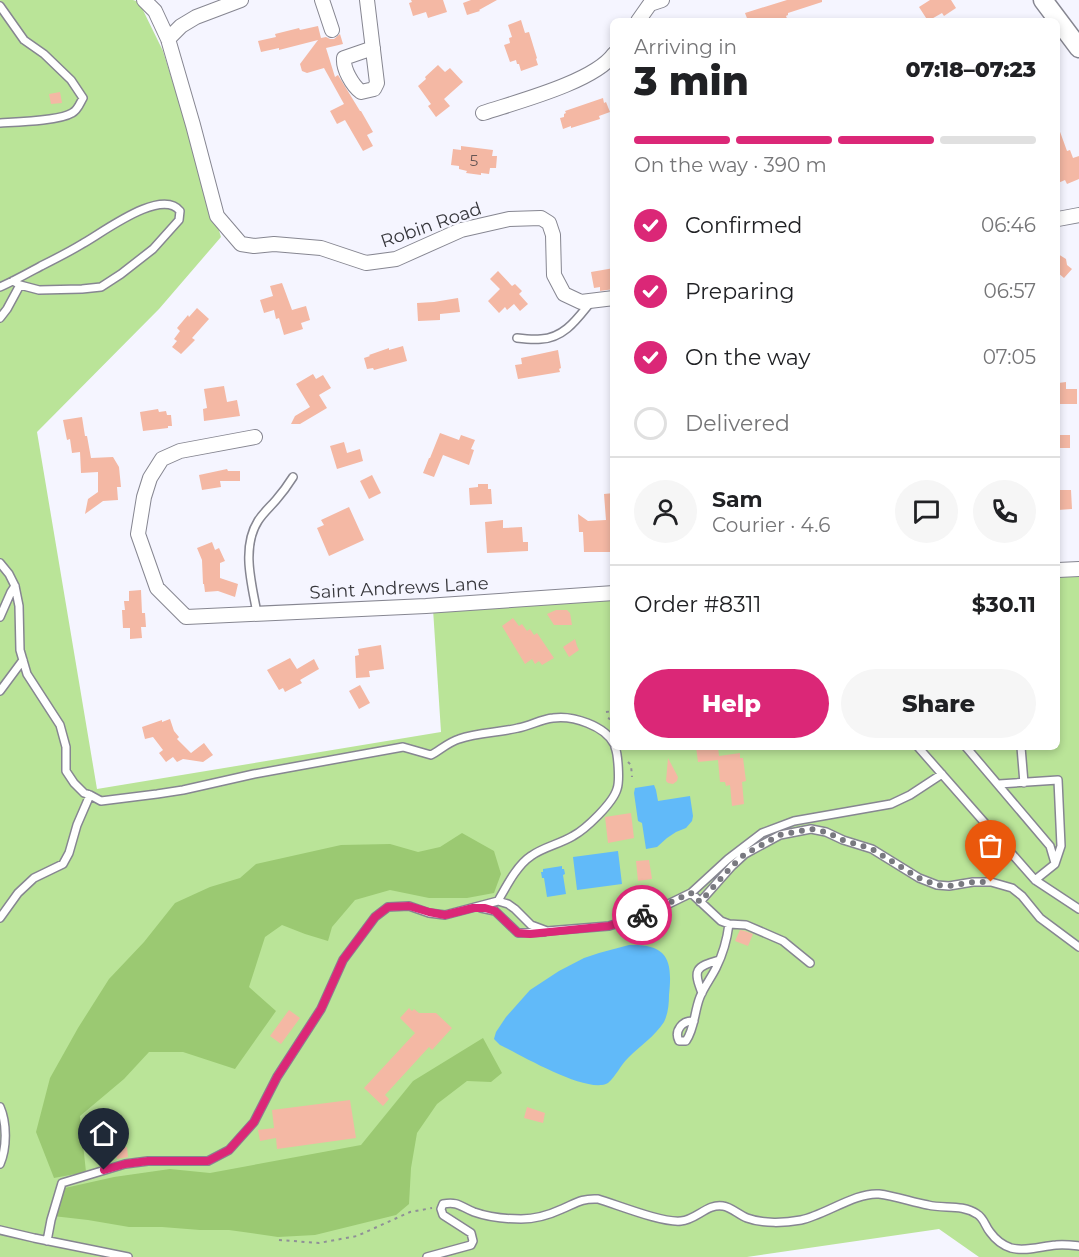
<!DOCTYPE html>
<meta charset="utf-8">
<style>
body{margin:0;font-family:Montserrat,sans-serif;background:#f6f6f6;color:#202124;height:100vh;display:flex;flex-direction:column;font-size:22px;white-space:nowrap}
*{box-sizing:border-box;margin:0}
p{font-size:20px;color:#757577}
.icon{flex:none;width:33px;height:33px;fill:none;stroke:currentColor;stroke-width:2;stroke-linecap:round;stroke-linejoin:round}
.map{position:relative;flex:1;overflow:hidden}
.details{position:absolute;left:610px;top:18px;width:450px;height:732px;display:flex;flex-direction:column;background:#fff;border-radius:9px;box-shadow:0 3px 9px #0003}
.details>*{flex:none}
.pin{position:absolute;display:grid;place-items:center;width:51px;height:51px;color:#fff;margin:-62px -26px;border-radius:50% 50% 50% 0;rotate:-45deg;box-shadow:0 0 6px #0007}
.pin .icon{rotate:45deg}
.courier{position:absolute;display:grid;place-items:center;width:60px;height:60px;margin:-30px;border:4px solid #db2777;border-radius:50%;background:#fff;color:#222;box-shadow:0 2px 8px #0007}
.summary em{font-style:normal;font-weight:800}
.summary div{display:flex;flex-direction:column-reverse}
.summary{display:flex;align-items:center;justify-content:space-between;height:102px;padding:0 24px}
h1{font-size:39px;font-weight:800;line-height:45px}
.bar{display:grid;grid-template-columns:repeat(4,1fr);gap:9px 6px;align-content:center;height:72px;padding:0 24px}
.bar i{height:8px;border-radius:4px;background:#e0e0e0}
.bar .active{background:#db2777}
.bar p{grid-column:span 4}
.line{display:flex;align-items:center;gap:15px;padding:0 24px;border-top:2px solid #e0e0e0}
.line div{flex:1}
.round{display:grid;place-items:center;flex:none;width:63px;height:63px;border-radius:32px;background:#f6f6f6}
ol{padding:0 24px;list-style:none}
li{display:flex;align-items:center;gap:18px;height:66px}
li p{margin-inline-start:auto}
li .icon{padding:6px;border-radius:50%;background:#db2777;color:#fff;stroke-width:4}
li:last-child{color:#757577}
li i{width:33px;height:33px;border:3px solid #e0e0e0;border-radius:50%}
.button{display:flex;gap:12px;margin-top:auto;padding:12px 24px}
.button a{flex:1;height:69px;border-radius:36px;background:#db2777;color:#fff;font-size:24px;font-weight:800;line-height:69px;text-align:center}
.button a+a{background:#f6f6f6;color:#202124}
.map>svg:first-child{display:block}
.green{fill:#bae498}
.forest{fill:#9bc972}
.water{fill:#61baf9}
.building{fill:#f4b8a4}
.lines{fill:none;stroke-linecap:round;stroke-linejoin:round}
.lane-casing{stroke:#868691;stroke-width:10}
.street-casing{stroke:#868691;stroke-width:16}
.secondary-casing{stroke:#868691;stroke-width:21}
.path{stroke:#8f8f97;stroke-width:2;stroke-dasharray:3 4.5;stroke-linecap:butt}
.lane{stroke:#fff;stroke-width:7}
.street{stroke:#fff;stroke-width:14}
.secondary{stroke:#fff;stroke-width:18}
.done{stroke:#797980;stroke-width:6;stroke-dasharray:0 10.8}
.route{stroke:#db2777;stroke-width:8}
.labels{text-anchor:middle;stroke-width:4.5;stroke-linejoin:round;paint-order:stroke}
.number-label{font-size:15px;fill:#665655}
.street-label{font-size:18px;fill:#36363b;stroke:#f5f5ff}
</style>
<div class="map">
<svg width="1079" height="1257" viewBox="0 0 1079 1257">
<rect width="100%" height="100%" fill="#f5f5ff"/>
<!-- green -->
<path class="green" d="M0,0H133L139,2L163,51L221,237L159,309L37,432L97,789L441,732L433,609L613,598L614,747H1058V576L1079,575V1257H979L939,1229L747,1257H0Z"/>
<!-- forest -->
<path class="forest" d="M462,833L494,851L501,874L494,893L467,898H429L390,890L355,900L332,927L328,941L305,934L282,925L265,937L249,987L276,1011L235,1069L183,1052H149L124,1079L80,1116L86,1172L54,1178L36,1132L50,1078L78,1028L109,979L144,942L175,903L210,887L240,878L256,864L341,845L390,844L418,852L440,847Z
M483,1038L502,1073L491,1082L467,1081L437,1104L417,1133L411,1168L409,1204L396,1215L315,1235L278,1237L229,1230H200L162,1227H129L88,1220L53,1216L56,1190L114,1177L170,1169L210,1173L361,1145L413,1081Z"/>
<!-- water -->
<path class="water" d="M654,785L656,790L658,801L690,796L693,816L692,821L686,828L676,832L667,838L657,847L646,849L642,823L638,821L634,793L635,788Z
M618,851L622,884L577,890L573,857Z
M562,866V869H564L565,874L563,875L566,894L547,897L544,878H542L541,872H543V869Z
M629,945C667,944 673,959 669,995C669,1004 668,1014 664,1022C655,1036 640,1046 628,1058C620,1066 616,1076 608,1083C588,1095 521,1055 500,1045L494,1039L496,1032L506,1017L530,990L559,971L584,958L599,953Z"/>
<!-- building -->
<path class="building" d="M411,0H443L447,12L428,18L426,12L413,16L409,3L412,2Z
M471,0H497L479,10L480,11L467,15L463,3Z
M787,0H822V2L788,13V15L786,16L788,21H748L745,13Z
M930,0H951L956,8L944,16L942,13L928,21L919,7Z
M521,20L525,33L529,32L537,58L536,59L538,65L521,71L519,64H517L516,60L510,62L504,45L510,43L509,38L512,37L508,25Z
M318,26L321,38L326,37L330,39H334L340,34L343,44L326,48L335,77L338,75L360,111H361L373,132L367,135L373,146L363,151L345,120L337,124L330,111L344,104L324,68L307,73L302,71L300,64L318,40L279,50V48L261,52L258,41L276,37L275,34L299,28L300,30Z
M438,65L445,72L450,68L463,82L444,99L450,106L436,117L428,106L431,104L418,86L426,79L425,77Z
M60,92L62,103L51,104L49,94Z
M603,98L604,103L606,102L610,112L599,116L600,119L571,128V126L563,129L560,118L564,117V114L566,113L565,111Z
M1059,129L1067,151L1070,150L1073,158L1079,156V179L1067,184L1065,180L1058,183V130Z
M461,146L493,150L492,156H497L496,168H490L489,174L481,173V175L466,173L467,171L459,169V166L451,165L453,149L461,150Z
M1058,254L1066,259L1067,265L1072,269L1064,278L1058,273Z
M614,268V289L600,291V287L594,288L591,272Z
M498,271L512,286L515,284L522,291L519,294L528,304L520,311L514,304L507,310L505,307L499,313L488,301L500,289L490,279Z
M282,283L292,310L306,306L310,320L301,323L303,329L284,335L279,318L276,319L274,310L264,313L260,300L273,296L270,286Z
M458,298L460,312L440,314V320L418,321L417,303L434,302Z
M197,308L209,319L192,338L195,340L181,354L172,347L177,341L174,339L180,331L177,328L188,315L189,317Z
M403,346L407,361L374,370L373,368L367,369L364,358L370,356L369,355L389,348V350Z
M558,350L561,368L559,369L560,372L518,379L515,365L522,364L521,358Z
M313,374L316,379L323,375L331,388L319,395L327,408L300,424H291L295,416L310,407L296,384Z
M1066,382V389H1077V404H1058V383Z
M224,386L227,402L237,400L240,416L204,421L203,409L207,408L204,389Z
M158,409L159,412L166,411L167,415H171L172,426H168V428L143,431L140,412Z
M82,417L85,436H87L91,458L113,457L119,467L121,487H117L118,500L103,501L85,514L88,499L98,492V472L81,473L80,452L72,453L70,439L67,440L63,420Z
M440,433L459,440L461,435L475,440L471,449L474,450L469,465L443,455L434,477L423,473L429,458H430Z
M1058,435H1070V448H1058Z
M344,442L347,453L360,449L363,461L337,469L330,446Z
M227,469L228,471H240V481H220L221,487L202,490L199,475Z
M372,475L381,493L369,499L360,481Z
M478,484H488V489H491L492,504L470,505L469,488L478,487Z
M1058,490H1071L1072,509L1058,510Z
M614,493V552H584L583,532H579L578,514L588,521L606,520L604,494Z
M349,507L364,540L329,556L317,528L324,525L321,520Z
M503,520V528L522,527L523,542H528V551L487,553L485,522Z
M212,542L215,550L219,548L225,561L220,563V578L238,584L235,597L218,591L205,592L204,584H203L202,560L197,548Z
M141,590L142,613H145L146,627H141L142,638L130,639V628H123L122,610H125L124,601H129V591Z
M556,610H567L570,613L572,625H554L547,614Z
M513,618L519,626L522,624L527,631L530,629L534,635L537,633L554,658L542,665L539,661L535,664L532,659L525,664L502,626Z
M575,639L577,646L579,650L569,657L563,647Z
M381,645L384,669L369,671L370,677L356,678L355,656L359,655L358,649Z
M290,658L297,669L314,659L319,669L300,680L302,683L285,692L283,688L279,690L267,670Z
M360,685L370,703L359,709L349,691Z
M170,719L174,731L179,737L177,739L191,753L204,743L213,755L203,762L183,759L177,762L173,757L166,762L159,753L163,750L153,737L145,739L142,727L162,720V722Z
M696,747H718L719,756L740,753V758H743L746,781L742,782L744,804L732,806L730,785L726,786L725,782H720L718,760L698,762Z
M668,758L678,777L677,781L673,784L668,783L666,781Z
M631,813L634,838L608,843L605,817Z
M649,860L652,879L638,881L636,861Z
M740,930L745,931L753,934L748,946L735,941Z
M409,1008L412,1011L414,1009L419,1013H436L452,1028L432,1050L429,1047L385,1095L389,1099L383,1106L364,1088L415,1033L400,1018Z
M289,1010L300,1018L281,1044L270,1036Z
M350,1100L356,1138L277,1149L276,1138L260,1141L258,1130L274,1128L272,1110Z
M527,1107L545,1113L543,1123L524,1118Z
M127,1147L128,1157L117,1159L115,1149Z"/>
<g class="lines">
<defs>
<path id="lane" d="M0,6L24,40L44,54L71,80L83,98C80,103 78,110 72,113C59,121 16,122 0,123
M0,287C14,281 28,273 41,266C55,259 69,252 82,244C101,234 161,187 180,211L179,220L153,249L121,274L101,287L82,289L39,290L20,285L13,281
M0,318L7,309L20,285
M517,338C525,339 533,340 541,339C564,338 577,319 590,303
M0,563L9,574L15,586L19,606L20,650L27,674L60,725L66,747V771L74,783L84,793L90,795L101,801L157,794L183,790L254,774L403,747L431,755C440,750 449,742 459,739C478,732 498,733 518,728C530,726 541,719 553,718C573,715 605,726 614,744
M257,613C252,585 241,548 258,521C263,513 270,507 276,500C282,493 288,485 293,477
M0,617L11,592L15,586
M0,691L23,660
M918,747L1035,880L1079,909
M966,747L1050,846L1055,863
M1021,747L1024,783
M999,784L1058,780L1061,846L1055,864L1035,880
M691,893L721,921L729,924L746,925L783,941L810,963
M498,901C506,887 517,865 531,856C543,847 560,844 573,836C586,829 613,803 617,789C620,781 618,754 615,747
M700,902L732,866L745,854L780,835L811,829L826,832L843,840L872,849L919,878L937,885L949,886L973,882H991L1012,888L1022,896L1040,918L1079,947
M481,908L495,911L518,933L544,932
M0,918L18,893L34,878L63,864L69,853L77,825L90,795
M702,993C693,970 695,967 719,960
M694,1021C682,1020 674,1031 679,1041H686C695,1028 694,1012 700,997C704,987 711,978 716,968C723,954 727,940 729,924
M0,1107C7,1123 7,1148 0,1164
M0,1230L34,1238L128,1257
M47,1241L51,1220L62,1183L125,1164L148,1161H208L229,1150L254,1122L277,1077L321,1009L343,960L375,917L388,907L409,906L429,913L445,915L498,901L508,904L515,909L531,925L547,931L609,926L652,912L691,893L728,859L762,833L794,821L891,804L910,795L942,774
M427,1257L471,1245L473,1241L471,1233L443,1215L441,1209L443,1204C458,1201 461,1207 474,1212C488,1217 506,1219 521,1219C535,1219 549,1215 562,1209C576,1203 582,1198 598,1199C618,1205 662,1223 681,1221C696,1220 708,1203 723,1206C731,1207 739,1215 747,1218C763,1224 785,1223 801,1220C825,1215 856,1192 879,1194C895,1196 912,1202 928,1205C944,1209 962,1204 977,1214C984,1218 985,1226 990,1232C995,1239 1002,1245 1011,1248C1026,1252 1042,1246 1056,1245C1064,1244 1071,1245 1079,1246"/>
<path id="street" d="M144,0L155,11L168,39L193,125L217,216L241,244L254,246L274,244L321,248L366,263L396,259L461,230L509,219L541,218L549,223L553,235L554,275L564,294L581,302L614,298
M322,0L332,30
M367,0L377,83L374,89L361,92C352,85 343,69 344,58L373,48
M638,21L650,4L662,0
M168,39L181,26L196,17L241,0
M483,113C516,102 594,82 614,54
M1058,219L1079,215
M255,437L180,451L162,459L150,478L144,497L138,534L157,588L186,617L426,606L614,593
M1058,570L1079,569"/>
<path id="secondary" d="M1043,0L1079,48"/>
</defs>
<!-- lane casing -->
<use href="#lane" class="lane-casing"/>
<!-- street casing -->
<use href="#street" class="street-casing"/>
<!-- secondary casing -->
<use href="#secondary" class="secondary-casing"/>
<!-- path -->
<path class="path" d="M606,712L614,711
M608,718L614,721
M628,762L631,765L632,777
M279,1240L319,1243L357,1236L410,1212L432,1208"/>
<!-- lane -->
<use href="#lane" class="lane"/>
<!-- street -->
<use href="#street" class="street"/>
<!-- secondary -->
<use href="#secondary" class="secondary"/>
</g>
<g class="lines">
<!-- done -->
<path class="done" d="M642,915L691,893L700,902L732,866L745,854L780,835L811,829L826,832L843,840L872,849L919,878L937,885L949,886L973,882H991"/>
<!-- route -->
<path class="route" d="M104,1170L125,1164L148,1161H208L229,1150L254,1122L277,1077L321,1009L343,960L375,917L388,907L409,906L429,912L445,915L473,908H485L495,911L518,933L530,934L609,926L642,915"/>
</g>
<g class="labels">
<!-- number labels -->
<g class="number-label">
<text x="474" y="166">5</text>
</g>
<!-- street labels -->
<g class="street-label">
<text transform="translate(431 225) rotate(-19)" y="6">Robin Road</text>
<text transform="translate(399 588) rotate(-3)" y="6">Saint Andrews Lane</text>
</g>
</g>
</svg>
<div class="pin" style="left:991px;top:882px;background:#ea580c"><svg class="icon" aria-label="bag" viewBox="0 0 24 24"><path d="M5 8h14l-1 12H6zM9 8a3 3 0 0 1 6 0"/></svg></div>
<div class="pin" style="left:104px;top:1170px;background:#1f2937"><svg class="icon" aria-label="home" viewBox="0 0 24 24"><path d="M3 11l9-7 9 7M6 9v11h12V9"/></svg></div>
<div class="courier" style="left:642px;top:915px"><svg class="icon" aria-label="bike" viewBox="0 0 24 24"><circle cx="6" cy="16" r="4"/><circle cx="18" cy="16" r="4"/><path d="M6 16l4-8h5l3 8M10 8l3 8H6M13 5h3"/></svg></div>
<section class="details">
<div class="summary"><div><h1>3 min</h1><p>Arriving in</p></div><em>07:18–07:23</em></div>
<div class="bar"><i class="active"></i><i class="active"></i><i class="active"></i><i></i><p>On the way · 390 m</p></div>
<ol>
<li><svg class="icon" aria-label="check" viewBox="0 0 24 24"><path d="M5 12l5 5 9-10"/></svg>Confirmed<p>06:46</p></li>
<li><svg class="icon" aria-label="check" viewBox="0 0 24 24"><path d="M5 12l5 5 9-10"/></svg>Preparing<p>06:57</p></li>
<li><svg class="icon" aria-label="check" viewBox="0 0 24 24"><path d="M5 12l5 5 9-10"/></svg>On the way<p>07:05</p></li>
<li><i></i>Delivered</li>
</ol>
<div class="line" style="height:108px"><a class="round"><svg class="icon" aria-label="person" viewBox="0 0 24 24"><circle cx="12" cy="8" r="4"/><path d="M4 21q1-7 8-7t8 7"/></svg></a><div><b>Sam</b><p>Courier · 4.6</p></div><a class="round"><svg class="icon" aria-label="chat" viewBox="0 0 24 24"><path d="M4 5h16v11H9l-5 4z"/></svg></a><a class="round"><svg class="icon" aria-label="phone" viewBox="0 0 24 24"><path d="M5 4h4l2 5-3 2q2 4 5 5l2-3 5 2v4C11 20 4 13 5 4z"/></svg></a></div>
<div class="line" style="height:78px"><div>Order #8311</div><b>$30.11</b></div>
<div class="button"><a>Help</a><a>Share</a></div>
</section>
</div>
